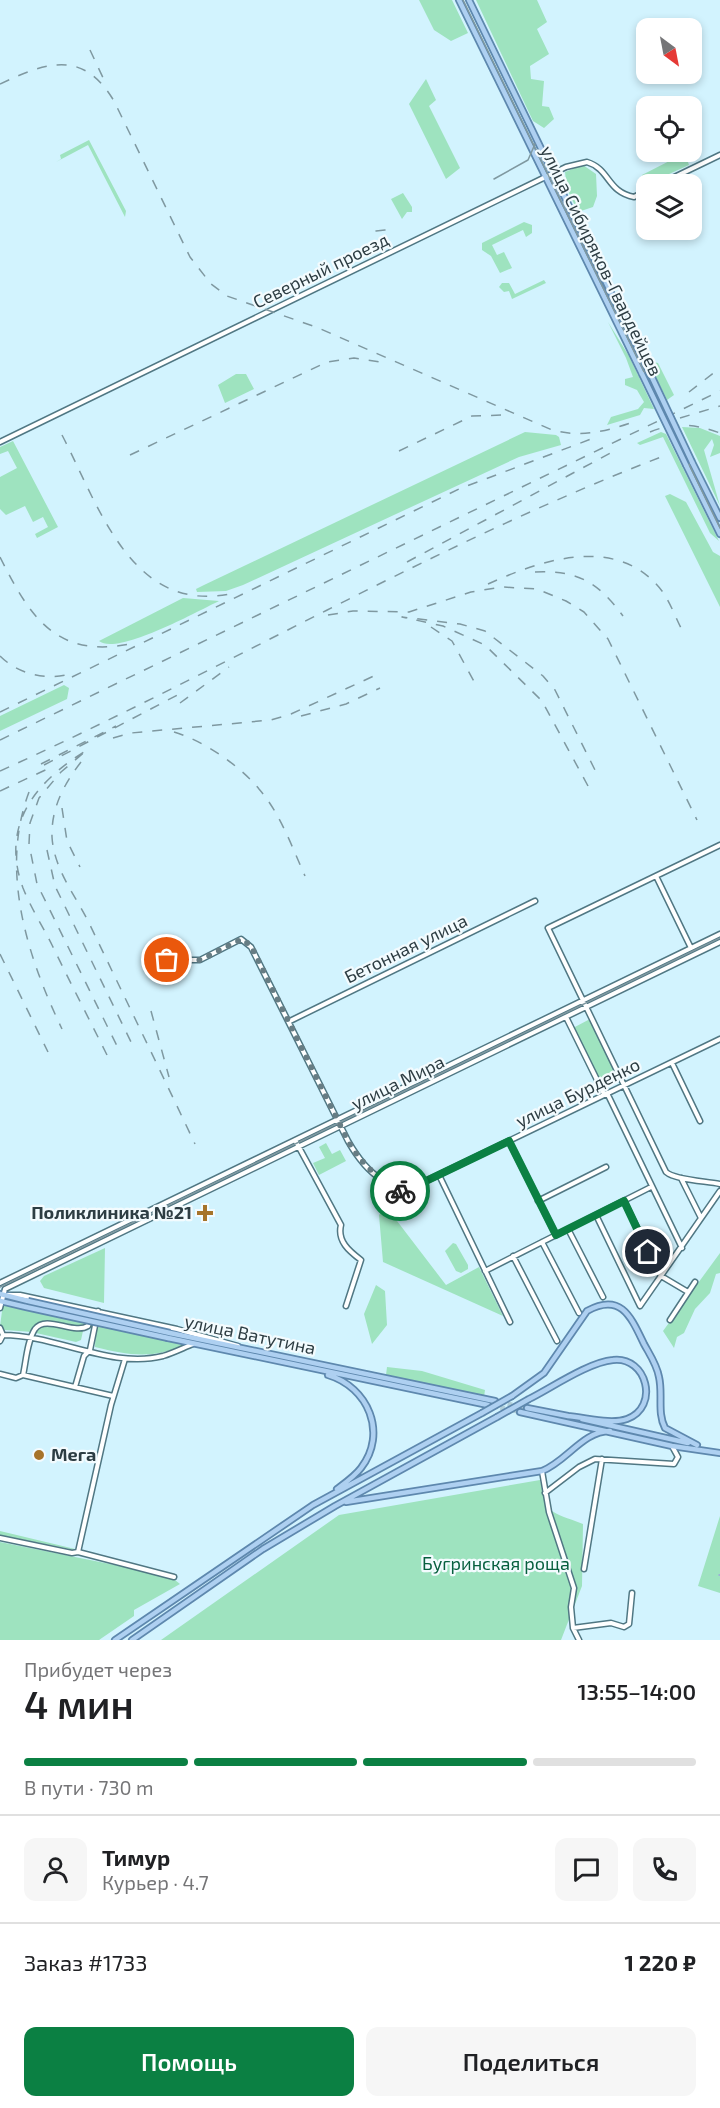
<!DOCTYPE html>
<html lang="ru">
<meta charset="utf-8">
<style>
body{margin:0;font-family:"Exo 2",sans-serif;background:#f6f6f6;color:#202124;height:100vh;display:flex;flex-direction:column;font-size:22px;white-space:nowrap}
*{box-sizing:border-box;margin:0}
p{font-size:20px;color:#757577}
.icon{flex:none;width:33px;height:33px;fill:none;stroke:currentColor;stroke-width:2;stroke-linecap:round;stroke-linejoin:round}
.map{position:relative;height:1640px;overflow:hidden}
.sheet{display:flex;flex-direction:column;background:#fff;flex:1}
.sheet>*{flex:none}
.needle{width:39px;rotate:148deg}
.buttons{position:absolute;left:636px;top:18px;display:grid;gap:12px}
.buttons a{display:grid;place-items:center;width:66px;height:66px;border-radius:12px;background:#fff;box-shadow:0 3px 9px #0003;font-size:30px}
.pin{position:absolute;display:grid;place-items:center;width:51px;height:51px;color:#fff;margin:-26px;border:3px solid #fff;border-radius:50%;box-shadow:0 2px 6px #0007}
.courier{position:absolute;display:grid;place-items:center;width:60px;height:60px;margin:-30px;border:4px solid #0b8043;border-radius:50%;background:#fff;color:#222;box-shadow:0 2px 8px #0007}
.summary em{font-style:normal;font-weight:600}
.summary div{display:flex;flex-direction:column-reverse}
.summary{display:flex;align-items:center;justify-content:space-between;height:102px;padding:0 24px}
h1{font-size:39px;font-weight:600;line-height:45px}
.bar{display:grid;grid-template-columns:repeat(4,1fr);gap:9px 6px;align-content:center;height:72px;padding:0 24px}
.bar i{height:8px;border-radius:4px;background:#e0e0e0}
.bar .active{background:#0b8043}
.bar p{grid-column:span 4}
.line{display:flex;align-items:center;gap:15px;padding:0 24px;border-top:2px solid #e0e0e0}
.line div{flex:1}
.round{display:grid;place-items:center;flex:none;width:63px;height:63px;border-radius:12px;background:#f6f6f6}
.primary-button{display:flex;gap:12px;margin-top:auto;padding:12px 24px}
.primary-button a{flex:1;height:69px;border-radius:12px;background:#0b8043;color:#fff;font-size:24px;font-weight:600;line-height:69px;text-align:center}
.primary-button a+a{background:#f6f6f6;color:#202124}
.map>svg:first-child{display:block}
.green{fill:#9ee3bf}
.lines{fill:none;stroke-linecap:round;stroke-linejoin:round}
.stream{stroke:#9ba3de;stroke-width:1.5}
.major-tunnel{stroke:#b1cfd9;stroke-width:4.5;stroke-dasharray:4.5 2;stroke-linecap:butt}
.minor-casing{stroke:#507783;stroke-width:7}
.major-casing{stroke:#5e88ae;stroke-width:8}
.minor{stroke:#fff;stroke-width:4}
.major{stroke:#aed0f1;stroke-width:4.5}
.tram{stroke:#7f98a0;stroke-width:1.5}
.rail{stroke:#7f98a0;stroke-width:1.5;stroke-dasharray:10 10;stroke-linecap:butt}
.major-bridge-casing{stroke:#5e88ae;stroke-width:8;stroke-linecap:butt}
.major-bridge{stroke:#aed0f1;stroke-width:4.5}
.done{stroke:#677d84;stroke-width:6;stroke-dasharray:0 10.8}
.route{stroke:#0b8043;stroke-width:8}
.poi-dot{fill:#a6742a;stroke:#f3fbfe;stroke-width:2}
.labels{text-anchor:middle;stroke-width:4.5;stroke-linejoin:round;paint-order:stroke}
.street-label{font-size:18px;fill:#2d3d43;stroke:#f3fbfe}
.poi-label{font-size:18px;font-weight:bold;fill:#2d3d43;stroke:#f3fbfe;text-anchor:end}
.park-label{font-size:18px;fill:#065f3e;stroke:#f3fbfe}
</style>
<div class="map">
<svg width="720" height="1640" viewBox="0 0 720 1640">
<rect width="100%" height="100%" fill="#d2f3fe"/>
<!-- green -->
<path class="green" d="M419,0H452L468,33L451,41L434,30Z
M476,0H537L547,22L537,29L549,54L530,66L531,79L544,81L542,106L549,107L554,119L544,128L533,121Z
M426,79L436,100L429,106L460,168L446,179L409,104Z
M89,140L126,211L125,217L88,145L56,162L61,159L60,155Z
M685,153L689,165L647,184L642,175Z
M583,165L596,174L597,196L593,207L578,212L567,189L565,172Z
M403,193L412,207V212H407L402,219L391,199Z
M524,222L532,225V233L526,237L523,230L492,245L497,255L504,252L512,268L500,273L491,256L482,250V243Z
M544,280L546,283L512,299L509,291L504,292L499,287L502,283H509L515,294Z
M616,296L623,300L653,362L658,363L674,395L667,400Z
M608,322L629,356L654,409L644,408L640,415L607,425L611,417L638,409L644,402L637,390L625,385V379L633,377L626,358Z
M236,374H246L254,389L225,403L218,385Z
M682,427L700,428L720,436V453L710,457L714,445L712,439L704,450L720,506Z
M525,432L556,435L559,437L561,445L519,457L243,585L226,591L197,592L196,589L204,585Z
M661,432L666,434L719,541L710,533L663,437L640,445L637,443Z
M13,441L58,527L37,538L35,534L48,527L43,517L33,522L25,506L6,515L0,509V477L17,468L8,451L0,454V447Z
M670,494L686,502L713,552L720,556V607L665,496Z
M183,598L219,601C198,611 117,656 99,641Z
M64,685L69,688L67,699L0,731V716Z
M590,1019L620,1080L603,1088L573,1028Z
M326,1143L332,1154L340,1150L346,1161L319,1175L313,1163L325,1158L319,1147Z
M391,1201H404L394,1217L446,1285L479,1267L503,1316L383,1262L379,1215Z
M453,1243L456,1244L468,1265V1269L461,1273L456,1271L445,1251Z
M105,1248L104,1303L44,1288L40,1281L44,1276Z
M720,1253V1273L716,1274L710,1293L695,1309L684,1333L677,1337L674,1348L663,1331Z
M376,1285L385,1291L387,1325L372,1344L364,1314Z
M3,1304L85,1322L84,1328L46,1322L32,1332L5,1330L0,1326Z
M96,1325L185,1344C153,1360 128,1355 95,1347Z
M47,1326L83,1331L81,1340L76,1342L36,1333L40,1327Z
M387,1367L422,1371L485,1390L484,1397L386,1375Z
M540,1480C547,1516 550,1511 583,1524L582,1586L561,1640H161L339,1515Z
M720,1516V1593L698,1586Z
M0,1531L75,1549V1550L0,1535Z
M0,1542L170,1576L180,1584L134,1610V1616L99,1640H0Z"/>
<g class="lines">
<!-- stream -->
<path class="stream" d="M719,1575H720"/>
<!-- major-tunnel -->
<path class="major-tunnel" d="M495,1401L527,1408
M494,1406L520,1412"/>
<defs>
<path id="minor" d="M660,184L720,155
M0,442L566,167L587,162C610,169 607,192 634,197L646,191
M720,845L548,928L666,1172C675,1180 706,1181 720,1184
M656,876L691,948
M151,960H200L241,939L251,947L348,1141C356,1155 368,1171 381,1179C390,1185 395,1185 401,1193L720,1039
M566,1017L604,1094
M290,1021L535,901
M672,1063L700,1121
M607,1093L682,1248
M295,1140L341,1225C337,1241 349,1251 361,1260L346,1306
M509,1141L556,1235
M439,1175L510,1322
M681,1178L701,1218
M538,1201L606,1167
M624,1201L661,1276L688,1292
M596,1215L640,1306L720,1191
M568,1229L603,1297
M542,1242L579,1313
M513,1256L557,1341
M485,1271L651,1187
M0,1283L720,934
M8,1295H20L177,1329L238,1346
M0,1308L5,1289L720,942
M670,1320L695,1282
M0,1328L3,1335L0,1341
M3,1335C56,1335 111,1369 163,1356C173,1353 183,1348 193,1344
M0,1374L16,1378L23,1375L113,1396
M23,1375C26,1362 27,1341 35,1329C46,1314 74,1335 88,1326L90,1320
M75,1387L84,1356L90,1350L98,1311
M542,1471L549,1512L574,1588L571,1607L573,1628L579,1640
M545,1493L579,1467L595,1459L674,1464L678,1457L672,1446
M0,1538L72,1553L78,1552
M78,1552L111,1405L125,1359
M78,1552L174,1577
M584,1569L602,1459
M573,1628L611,1623L624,1627L629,1624L632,1593"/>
<path id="major" d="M459,0L642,374
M469,0L649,371
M692,462L720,518
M686,465L720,534
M0,1294L28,1301
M0,1301L26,1307
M170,1333L495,1401
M168,1338L488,1405
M328,1375C368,1387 388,1433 361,1468C355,1476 345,1483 337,1489
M512,1396L544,1373L587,1311C621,1292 631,1317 644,1344C650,1355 657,1365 659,1377C663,1394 657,1413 665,1428L697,1445
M529,1399C551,1388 589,1362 613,1360C647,1356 660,1407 627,1419C610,1425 585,1417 567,1416
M527,1408L568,1416
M520,1412L672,1446L720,1453
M582,1419L688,1443
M346,1502L542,1471C566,1462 583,1431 610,1431
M115,1640L313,1505L482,1413
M132,1640L263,1549L335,1506L497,1417"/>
</defs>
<!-- minor casing -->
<use href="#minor" class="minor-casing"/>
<!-- major casing -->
<use href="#major" class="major-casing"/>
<!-- minor -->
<use href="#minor" class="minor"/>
<!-- major -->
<use href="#major" class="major"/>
<!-- tram -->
<path class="tram" d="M463,0L720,528
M494,179L528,160L535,144
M376,231L385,230
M0,1287L720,938"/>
<!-- rail -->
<path class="rail" d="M90,50L105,82
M0,84C47,62 83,49 114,101L190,257L211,284L227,296L316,327L552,430C583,438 607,431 636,421
M689,392L720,368
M680,418L720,406
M650,432C674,422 696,424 720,433
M62,435C99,506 132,617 234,593
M399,451L472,416L504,415
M130,455L327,362L354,358L381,362
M0,557C29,615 55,659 130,644
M407,562L616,450
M535,572C578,570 598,582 623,616
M488,584C543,559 618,534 662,591C670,602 675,616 681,628
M328,615L353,611L409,612L471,592L502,587L537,589L566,601L584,612L608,639L697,820
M431,627L452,641L476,685
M0,656C17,673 43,680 66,675
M180,703L229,667
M0,712L459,489L599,436
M301,716L346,704L380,688
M174,732C204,741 239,765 259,789C280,813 292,847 305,876
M113,738L131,733L271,720L291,714L376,675
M0,740L720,391
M81,762C64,784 51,808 52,837C54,870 76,896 90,925C125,998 160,1070 195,1144
M41,764L116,726
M44,765L185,691
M0,771C222,671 433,545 661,457
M588,786L542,701L485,645L443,626L402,617L460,624L485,631L543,676L555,690L599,778
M0,791L54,766
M29,792C0,869 26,954 62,1029
M62,808L67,841L80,867
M47,850L55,886L132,1044
M0,954L48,1052
M151,1011L169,1077
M107,1055C89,1019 70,982 52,945C43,927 31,908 23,888C0,825 35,782 87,750L61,772L39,798L30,823L29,844L37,884L119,1050"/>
<defs>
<path id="major-bridge" d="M649,371L692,462
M642,374L686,465
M28,1301L170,1333
M26,1307L168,1338
M482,1413L512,1396
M497,1417L529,1399"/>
</defs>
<!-- major-bridge casing -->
<use href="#major-bridge" class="major-bridge-casing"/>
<!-- major-bridge -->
<use href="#major-bridge" class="major-bridge"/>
</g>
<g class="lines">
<!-- done -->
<path class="done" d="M167,960H200L242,939L251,946L348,1141C356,1155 367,1168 380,1178C387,1183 393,1184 400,1191"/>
<!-- route -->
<path class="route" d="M400,1191L401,1193L509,1141L556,1235L624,1201L648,1252"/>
</g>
<!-- markers -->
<g class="poi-dot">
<path d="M202 1204h6v6h6v6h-6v6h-6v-6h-6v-6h6z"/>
<circle cx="39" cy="1455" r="6"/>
</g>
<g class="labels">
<!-- street labels -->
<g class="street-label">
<text transform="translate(601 261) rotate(64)" y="6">улица Сибиряков-Гвардейцев</text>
<text transform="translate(321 271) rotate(-26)" y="6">Северный проезд</text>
<text transform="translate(406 949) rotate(-26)" y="6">Бетонная улица</text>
<text transform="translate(398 1083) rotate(-26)" y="6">улица Мира</text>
<text transform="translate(578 1093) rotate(-26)" y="6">улица Бурденко</text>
<text transform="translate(250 1335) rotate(12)" y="6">улица Ватутина</text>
</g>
<!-- poi labels -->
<g class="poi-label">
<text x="192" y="1219">Поликлиника №21</text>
<text x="51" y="1461" text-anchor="start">Мега</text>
</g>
<!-- park labels -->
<g class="park-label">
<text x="496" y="1570">Бугринская роща</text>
</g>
</g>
</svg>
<div class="buttons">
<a><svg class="needle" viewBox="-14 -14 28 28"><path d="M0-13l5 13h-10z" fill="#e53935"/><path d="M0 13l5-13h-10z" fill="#757577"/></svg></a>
<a><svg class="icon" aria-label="locate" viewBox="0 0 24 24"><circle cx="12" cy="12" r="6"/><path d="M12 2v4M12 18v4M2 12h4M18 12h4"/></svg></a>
<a><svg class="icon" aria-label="layers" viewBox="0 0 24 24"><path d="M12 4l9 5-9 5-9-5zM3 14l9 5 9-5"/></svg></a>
</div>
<div class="pin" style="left:167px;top:960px;background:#ea580c"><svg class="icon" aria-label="bag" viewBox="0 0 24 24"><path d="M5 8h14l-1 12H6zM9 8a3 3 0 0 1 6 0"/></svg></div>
<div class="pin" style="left:648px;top:1252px;background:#1f2937"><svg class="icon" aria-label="home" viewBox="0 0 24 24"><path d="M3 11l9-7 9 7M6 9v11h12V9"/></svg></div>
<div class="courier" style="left:400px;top:1191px"><svg class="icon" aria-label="bike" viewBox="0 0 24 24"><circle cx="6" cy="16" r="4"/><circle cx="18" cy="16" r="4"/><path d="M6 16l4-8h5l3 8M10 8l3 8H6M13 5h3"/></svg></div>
</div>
<section class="sheet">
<div class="summary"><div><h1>4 мин</h1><p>Прибудет через</p></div><em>13:55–14:00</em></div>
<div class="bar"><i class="active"></i><i class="active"></i><i class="active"></i><i></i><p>В пути · 730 m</p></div>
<div class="line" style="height:108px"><a class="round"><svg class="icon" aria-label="person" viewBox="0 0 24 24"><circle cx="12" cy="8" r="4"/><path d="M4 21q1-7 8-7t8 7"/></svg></a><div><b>Тимур</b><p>Курьер · 4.7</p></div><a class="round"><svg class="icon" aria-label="chat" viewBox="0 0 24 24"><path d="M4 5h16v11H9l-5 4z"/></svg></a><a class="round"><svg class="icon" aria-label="phone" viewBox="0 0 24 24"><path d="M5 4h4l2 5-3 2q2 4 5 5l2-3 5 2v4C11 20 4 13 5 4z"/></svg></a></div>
<div class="line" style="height:78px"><div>Заказ #1733</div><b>1 220 ₽</b></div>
<div class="primary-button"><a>Помощь</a><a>Поделиться</a></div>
</section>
